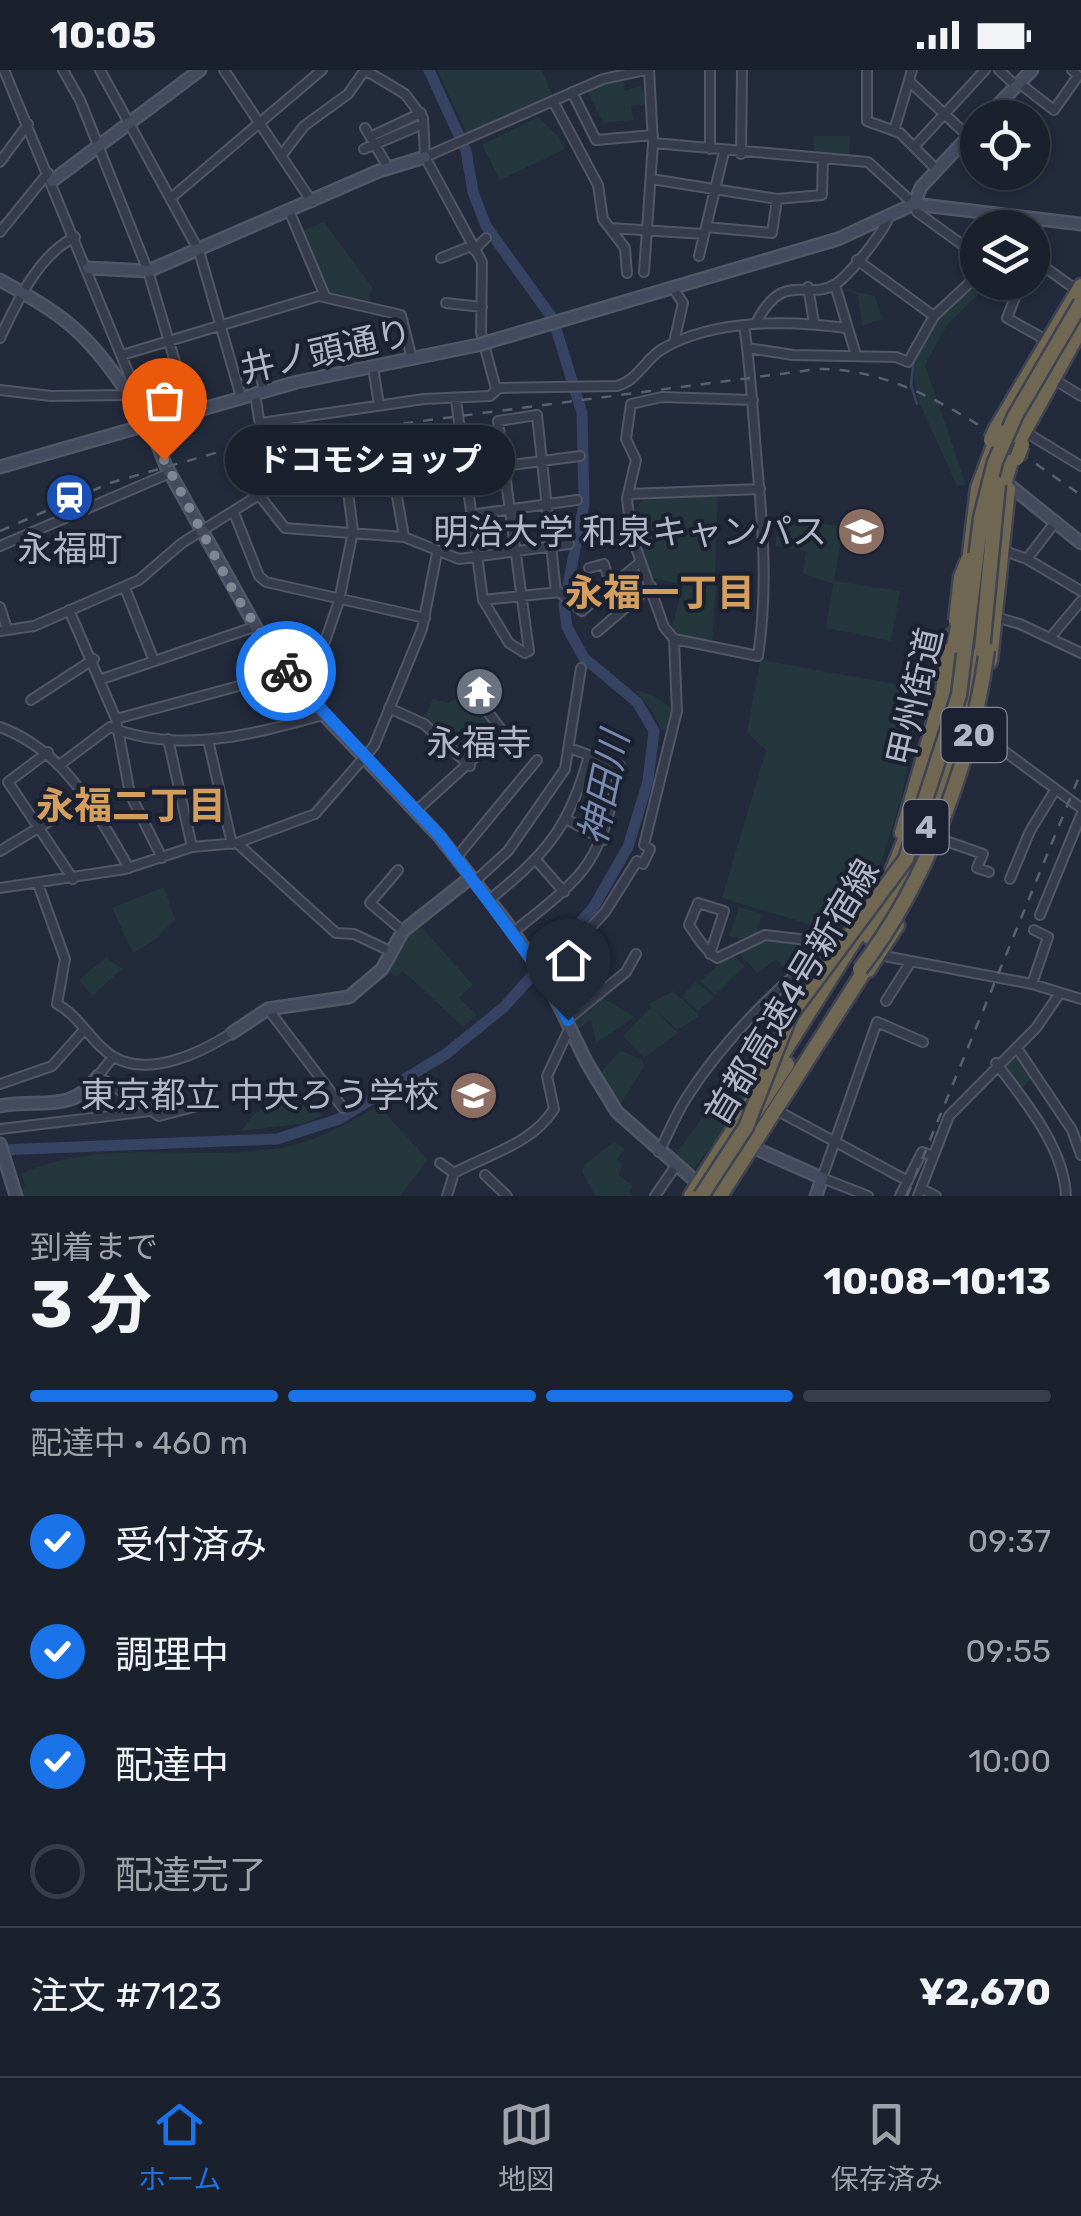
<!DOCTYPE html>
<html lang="ja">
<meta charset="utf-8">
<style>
body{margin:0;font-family:Rubik,"Noto Sans JP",sans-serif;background:#232834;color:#f1f3f6;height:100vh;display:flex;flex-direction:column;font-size:38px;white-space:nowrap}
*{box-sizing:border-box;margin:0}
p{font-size:32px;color:#9fa3a9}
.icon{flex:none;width:55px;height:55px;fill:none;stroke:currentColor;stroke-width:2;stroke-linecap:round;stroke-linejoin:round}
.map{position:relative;height:1126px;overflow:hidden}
.side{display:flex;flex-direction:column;background:#1a202c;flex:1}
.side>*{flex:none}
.tools{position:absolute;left:960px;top:30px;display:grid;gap:20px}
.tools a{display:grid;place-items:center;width:90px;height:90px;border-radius:50%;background:#1a202c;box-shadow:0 2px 8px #0004,0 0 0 2px #383e48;font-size:50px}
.pin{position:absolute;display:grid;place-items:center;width:85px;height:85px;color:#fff;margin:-102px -42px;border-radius:50% 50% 50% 0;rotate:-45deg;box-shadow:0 0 10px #0007}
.pin .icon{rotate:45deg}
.courier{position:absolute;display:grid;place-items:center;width:100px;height:100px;margin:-50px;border:8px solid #1a73e8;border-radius:50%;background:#fff;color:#222;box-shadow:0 2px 12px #0007}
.bubble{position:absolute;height:70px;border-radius:35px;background:#1a202c;box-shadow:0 2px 8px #0004,0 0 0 2px #383e48;font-size:32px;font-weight:700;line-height:70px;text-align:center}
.headline em{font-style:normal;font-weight:700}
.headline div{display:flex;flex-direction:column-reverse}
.headline{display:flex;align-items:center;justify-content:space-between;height:170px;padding:0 30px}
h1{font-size:65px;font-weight:700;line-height:75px}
.bar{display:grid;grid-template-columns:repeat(4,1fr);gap:15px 10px;align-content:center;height:120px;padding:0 30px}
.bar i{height:12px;border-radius:8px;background:#383e48}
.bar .on{background:#1a73e8}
.bar p{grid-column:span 4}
.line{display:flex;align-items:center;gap:25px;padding:0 30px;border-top:2px solid #383e48}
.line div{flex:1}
ol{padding:0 30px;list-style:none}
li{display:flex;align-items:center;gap:30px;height:110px}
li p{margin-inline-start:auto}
li .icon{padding:10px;border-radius:50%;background:#1a73e8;color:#fff;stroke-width:4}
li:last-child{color:#9fa3a9}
li i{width:55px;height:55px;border:5px solid #383e48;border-radius:50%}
.status{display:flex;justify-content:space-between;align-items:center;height:70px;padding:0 50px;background:#1a202c;direction:ltr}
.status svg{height:28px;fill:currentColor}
.menu{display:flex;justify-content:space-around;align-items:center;height:140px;border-top:2px solid #383e48;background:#1a202c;font-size:28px;color:#9fa3a9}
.menu a{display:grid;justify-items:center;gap:5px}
.menu .on{color:#1a73e8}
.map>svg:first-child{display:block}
.green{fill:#24373c}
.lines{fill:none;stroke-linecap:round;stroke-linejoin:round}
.stream{stroke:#364362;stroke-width:2.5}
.river{stroke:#364362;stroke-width:11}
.street-casing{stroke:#515766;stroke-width:12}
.secondary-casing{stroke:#515766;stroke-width:15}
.highway-casing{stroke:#3e4453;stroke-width:19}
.street{stroke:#363c4b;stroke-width:8}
.secondary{stroke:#444b5e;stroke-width:10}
.highway{stroke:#716853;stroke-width:14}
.rail{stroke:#586072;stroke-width:2.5;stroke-dasharray:10 10;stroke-linecap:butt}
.secondary-bridge-casing{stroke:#515766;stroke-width:15;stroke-linecap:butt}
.highway-bridge-casing{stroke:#3e4453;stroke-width:19;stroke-linecap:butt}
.secondary-bridge{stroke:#444b5e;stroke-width:10}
.highway-bridge{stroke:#716853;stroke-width:14}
.done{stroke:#7f8696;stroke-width:10;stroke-dasharray:0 18}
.route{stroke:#1a73e8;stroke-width:12}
.labels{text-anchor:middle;stroke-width:8;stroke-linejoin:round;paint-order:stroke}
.shield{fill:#1b2130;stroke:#848a9a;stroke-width:2.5}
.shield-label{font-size:32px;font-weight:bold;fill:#b1b7c7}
.street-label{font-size:35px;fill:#b1b7c7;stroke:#1b2130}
.poi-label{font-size:35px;fill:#b1b7c7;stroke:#1b2130;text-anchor:end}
.neighbourhood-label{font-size:38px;font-weight:bold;fill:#d49e5f;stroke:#1b2130}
.water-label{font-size:38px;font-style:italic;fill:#798aaf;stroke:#1b2130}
</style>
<div class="status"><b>10:05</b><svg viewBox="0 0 49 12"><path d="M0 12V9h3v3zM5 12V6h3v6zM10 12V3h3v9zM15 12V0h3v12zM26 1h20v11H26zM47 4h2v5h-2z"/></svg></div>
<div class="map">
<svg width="1081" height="1126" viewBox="0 0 1081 1126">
<rect width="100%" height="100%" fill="#222a3b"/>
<!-- green -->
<path class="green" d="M437,0H542L553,27L468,66Z
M623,9L625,21L641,15L646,34L631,36L633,50L603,53L586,19Z
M538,47L558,66L565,79L500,110L482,75Z
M814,66H850L849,84L814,83Z
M324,152L372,217L369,231L331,225L302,161Z
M977,208L978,212L989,213L947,255L925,295L966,414L957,416L918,330L911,292L936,247Z
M841,218L875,226L882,249L862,256L858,225Z
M718,424L715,505H683L717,508L712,571L675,566L671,560L683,515L653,508L638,473L634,441L644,428Z
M780,447L843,457L834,511L900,521L891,571L826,558L833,514L803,504L806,481L775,476Z
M760,590L924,619L901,729L882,790L838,863L722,828L766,680L747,663Z
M633,619L653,625L675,641L670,660H661L652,640Z
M462,624L471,626L496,662L469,692L423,650L433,629L448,633Z
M164,817L175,849L156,869L133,883L112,838Z
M739,837L762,844L757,860L762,865L744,869L729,866Z
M418,853L473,915L459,928L477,945L463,957L403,901L396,907L387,900L404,866Z
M766,867L825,873L788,904L776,889L758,903L735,880Z
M837,875V888L745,1030L691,1103L673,1088L759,969L770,975Z
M731,883L745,896L715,925L700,911Z
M106,887L122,899L92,926L79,910Z
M696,912L715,927L698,941L682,926Z
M673,921L700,946L677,960L654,939L678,963L644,988L623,966L651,937L649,934Z
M602,927L634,947L596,973L591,950L576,961L573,952Z
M620,980L642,990L644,997L619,1036L599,1005Z
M1016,984L1034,1007L1020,1019L1001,993Z
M271,1033L301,1035L324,1045L305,1053L241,1061L254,1044Z
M379,1036L428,1090L400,1126H20L18,1121L25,1117L21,1104C102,1066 194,1092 280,1078C316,1072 347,1053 379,1036Z
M614,1072L625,1079L617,1089L622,1094L619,1105L633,1116L629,1121L633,1126H595L582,1101L585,1094Z"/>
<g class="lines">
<!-- stream -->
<path class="stream" d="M914,286L911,315L917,334"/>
<!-- river -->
<path class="river" d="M0,1080L277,1069L339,1049L446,984L504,937L593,838L628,777L648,711L654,661L637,632L584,588L567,557L564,535L584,434L582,343L553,249L486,156L473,122L466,81L429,0"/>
<defs>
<path id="street" d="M4,0L137,324
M63,0L80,30L148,201L190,342
M100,0L199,181L241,327
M224,0L312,132
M365,0L405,24L423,48L425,87L482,192L481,263L496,319
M867,0V51L900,63L937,100
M999,0L1016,16
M909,11L968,66
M1019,13L1054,40L1078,6L1072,0
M572,22L596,70L653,65
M553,31L598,115L603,149L625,178L627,203
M365,58L385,92
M894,61L912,0
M372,66L421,43
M653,73L868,92L914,134L917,142L978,186
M914,77L985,0
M364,79L423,54
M710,79V0
M741,84L742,0
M281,86L304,56L348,24L365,0
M425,87L603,9L646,0
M0,92L28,54
M651,109L777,129L822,125L823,88
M171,128L322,0
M290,143L325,226
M706,157L772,163L777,129
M610,158L704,164
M0,162L48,103
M474,180L486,168
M699,186L724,82
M441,188L471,176
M1032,188L1078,221
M857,190L934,246
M644,202L653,73L649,0
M1021,212L1007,248L1048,271
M835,215L856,285
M808,217L814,253
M673,218L683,233L674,272
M446,233L482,237
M757,251C785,199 806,232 836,214C850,204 884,162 889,146
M744,255C751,301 753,347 757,393C763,459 768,520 758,586L674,569L664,557L631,464L627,428L636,390L626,369L631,334L662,327L753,330
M0,268C17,232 38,185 75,167
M748,278L793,285L896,287L908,292L934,246L978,205
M122,285L319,226L401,245L412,289
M373,297L379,335
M259,303L265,321
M1055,310L1081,326
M0,320L51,326L129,325
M456,330L483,530L509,573L525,583L529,581L504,396L580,386
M261,353L424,329L490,326L499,318L617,316C640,309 644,289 664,278C715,249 789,250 846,258
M1027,363L1081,396
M390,386L404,467
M268,400L462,377
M465,402L504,396L498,351L537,345L556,522
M628,424L760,419
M259,425L285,458L404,467L459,489L569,474
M234,443L259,506L266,512L425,548
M470,445L577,430
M600,470L630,462
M0,476L170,403
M1002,480L1027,489L1081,521
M1027,489L1056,451
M589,498L604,494L611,516
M125,518L154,591
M483,530L559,522L582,541L639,493
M0,537L7,559
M69,540L116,649L130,724L162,788
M995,547L1020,554L1081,583
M0,561L34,556L139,510L182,473L259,425L269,411L255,324
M597,562L651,516
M1050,568L1081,531
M102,609L254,557
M306,626L339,531L353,461L344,391
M31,630L94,589
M389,638L424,654L470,696
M116,649L287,603
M0,657C65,681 95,740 129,798
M976,660L1081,738
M168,669L192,777
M208,670L232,774
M48,682L8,712L73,809
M62,693L110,657C180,685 254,664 323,645
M417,740L503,662L484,637L498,616
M568,750L604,770
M940,769L983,784L977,798L989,802
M237,773L336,863L354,864L390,881
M0,781L86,729
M456,788L537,690
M537,791L564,822
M398,800L370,833L403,861
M1010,809L1030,761L1055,720
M474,812L508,781L565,699L581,598
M38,814L65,889L57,934C80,946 92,974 114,987C150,1008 202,982 232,963
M0,818L125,799L192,777L237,773L315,744L374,676L422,559L437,483
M489,830C546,784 570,757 589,685
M1040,845L1081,745
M513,862C592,800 599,794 620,696L569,678
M710,884L724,841L698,833L689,855C697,867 705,880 717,888L765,865L841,874
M879,885L1032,914L1081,929
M545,907L605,842L637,791L643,794L650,779L644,775L677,641L674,569
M1032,914L1048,867L1034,860
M886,931L910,893
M268,939L343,1038
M567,950L626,902L636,884
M1017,978L1072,1060L1081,1085
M113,987L98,1006L159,1046L209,1033
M996,993C1024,1030 1064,1077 1066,1126
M0,1014L52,996L84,960
M776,1040L908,1111
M0,1059L150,1041
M659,1082C668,1064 676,1044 687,1027C724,969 780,915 832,873
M440,1093L454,1103
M485,1105L507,1126
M922,1119L936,1126
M447,1126L454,1103C489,1084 532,1074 554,1039L547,1006L570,957
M655,1126L675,1097
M868,1126L822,1108L877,952L923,972
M900,1126L922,1082L933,1086
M918,1126L949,1046L1036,958L1060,923"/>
<path id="secondary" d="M985,48L1032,0
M52,111L200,0
M914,134L921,117L978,56
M88,198L148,201L379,101L425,87
M0,210C65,246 87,262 129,325L137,324L166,396L268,579L306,626L439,766L504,849L545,907L587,993L617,1042L701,1116
M488,272L838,169L914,134L1081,154
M0,397L297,312L478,275
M1009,415L1081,473
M232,963L268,939L349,927L382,899L403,861L470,808
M0,1036C39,1028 72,1045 98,1006
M0,1074L16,1126
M752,1077L822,1108L816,1126"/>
<path id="highway" d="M996,359L1081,216
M1018,373L1081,258
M1000,427L1013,385
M970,484L978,418L995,373
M975,574L982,516
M990,591L1008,419
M902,763L943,622L951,566
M924,778L966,653L980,567
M892,802L910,757
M897,832L922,768
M868,866L897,810
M868,900L897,855
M773,999L866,852
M755,1043L787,994
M691,1126L753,1029
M720,1126L870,892"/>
</defs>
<!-- street casing -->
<use href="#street" class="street-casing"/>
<!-- secondary casing -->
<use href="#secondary" class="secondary-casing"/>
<!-- highway casing -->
<use href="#highway" class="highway-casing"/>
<!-- street -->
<use href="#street" class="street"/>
<!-- secondary -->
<use href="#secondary" class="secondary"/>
<!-- highway -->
<use href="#highway" class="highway"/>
<!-- rail -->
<path class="rail" d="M0,461L110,413L247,374L818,299C916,298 1003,373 1081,425
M907,1126L1081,702"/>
<defs>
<path id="secondary-bridge" d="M478,275L488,272"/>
<path id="highway-bridge" d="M991,370L996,359
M1017,388L1022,375
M956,551L961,507L968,490
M954,576L961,543
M982,580L998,414
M860,899C928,811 972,690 987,580
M701,1126L746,1057L790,945L906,789L959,625L981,448L995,392L1015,346L1081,233"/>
</defs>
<!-- secondary-bridge casing -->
<use href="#secondary-bridge" class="secondary-bridge-casing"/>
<!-- highway-bridge casing -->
<use href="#highway-bridge" class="highway-bridge-casing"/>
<!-- secondary-bridge -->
<use href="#secondary-bridge" class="secondary-bridge"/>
<!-- highway-bridge -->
<use href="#highway-bridge" class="highway-bridge"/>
</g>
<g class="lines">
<!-- done -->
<path class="done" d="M164,390L236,526L286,601"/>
<!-- route -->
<path class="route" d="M286,601L440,766L545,908L568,950"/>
</g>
<!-- icons -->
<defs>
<symbol id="station-disc" viewBox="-11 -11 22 22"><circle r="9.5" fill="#1a4fb4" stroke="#1b2130"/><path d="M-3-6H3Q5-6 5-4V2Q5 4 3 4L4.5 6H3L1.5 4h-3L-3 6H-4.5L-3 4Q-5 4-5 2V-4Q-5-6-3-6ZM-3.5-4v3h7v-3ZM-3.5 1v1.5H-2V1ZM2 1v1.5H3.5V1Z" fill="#fff"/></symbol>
<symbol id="university-disc" viewBox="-11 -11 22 22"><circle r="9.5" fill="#8d6e63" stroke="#1b2130"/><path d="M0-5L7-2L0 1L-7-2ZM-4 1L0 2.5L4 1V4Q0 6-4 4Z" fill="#fff"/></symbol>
<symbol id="temple-disc" viewBox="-11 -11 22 22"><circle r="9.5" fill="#6b7280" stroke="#1b2130"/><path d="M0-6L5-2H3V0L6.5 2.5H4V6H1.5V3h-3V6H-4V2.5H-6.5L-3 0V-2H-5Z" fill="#fff"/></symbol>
<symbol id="school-disc" viewBox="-11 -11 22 22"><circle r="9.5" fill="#8d6e63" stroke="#1b2130"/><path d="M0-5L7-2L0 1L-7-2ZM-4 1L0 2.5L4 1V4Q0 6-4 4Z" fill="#fff"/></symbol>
</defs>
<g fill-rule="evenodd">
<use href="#station-disc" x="42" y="400" width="55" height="55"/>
<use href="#university-disc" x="834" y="434" width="55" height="55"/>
<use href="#temple-disc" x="452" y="594" width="55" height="55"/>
<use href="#school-disc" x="446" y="998" width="55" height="55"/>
</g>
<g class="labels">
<!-- shield labels -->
<g class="shield">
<rect x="941.5" y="638" width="65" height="54" rx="8"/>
<rect x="903.5" y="730" width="45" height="54" rx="8"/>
</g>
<g class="shield-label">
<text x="974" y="676">20</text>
<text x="926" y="768">4</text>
</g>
<!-- street labels -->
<g class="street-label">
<text transform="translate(326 281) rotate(-13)" y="12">井ノ頭通り</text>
<text transform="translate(915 627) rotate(-77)" y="12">甲州街道</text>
<text transform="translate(792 922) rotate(-59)" y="12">首都高速4号新宿線</text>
</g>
<!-- poi labels -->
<g class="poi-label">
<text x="827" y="474">明治大学 和泉キャンパス</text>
<text x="70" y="491" text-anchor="middle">永福町</text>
<text x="479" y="685" text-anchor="middle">永福寺</text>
<text x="439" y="1037">東京都立 中央ろう学校</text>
</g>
<!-- neighbourhood labels -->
<g class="neighbourhood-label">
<text x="660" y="536">永福一丁目</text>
<text x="131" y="749">永福二丁目</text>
</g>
<!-- water labels -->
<g class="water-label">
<text transform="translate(604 718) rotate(-78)" y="13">神田川</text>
</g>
</g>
</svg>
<div class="tools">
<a><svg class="icon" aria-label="locate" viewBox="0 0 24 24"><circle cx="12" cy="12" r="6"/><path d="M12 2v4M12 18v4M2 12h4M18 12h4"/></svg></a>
<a><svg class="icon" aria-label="layers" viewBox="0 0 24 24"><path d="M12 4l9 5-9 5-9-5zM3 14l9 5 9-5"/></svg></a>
</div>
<div class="pin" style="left:164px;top:390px;background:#ea580c"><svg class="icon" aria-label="bag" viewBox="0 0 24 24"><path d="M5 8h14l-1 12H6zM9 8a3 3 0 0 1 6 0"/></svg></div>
<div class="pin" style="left:568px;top:950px;background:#1f2937"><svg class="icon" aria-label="home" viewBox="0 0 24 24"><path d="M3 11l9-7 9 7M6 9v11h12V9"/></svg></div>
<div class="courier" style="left:286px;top:601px"><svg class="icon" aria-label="bike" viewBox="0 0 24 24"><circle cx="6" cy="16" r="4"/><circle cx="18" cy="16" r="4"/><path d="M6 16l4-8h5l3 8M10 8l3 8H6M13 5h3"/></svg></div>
<div class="bubble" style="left:225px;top:355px;width:290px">ドコモショップ</div>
</div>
<section class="side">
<div class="headline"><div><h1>3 分</h1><p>到着まで</p></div><em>10:08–10:13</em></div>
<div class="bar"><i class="on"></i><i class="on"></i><i class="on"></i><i></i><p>配達中 · 460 m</p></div>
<ol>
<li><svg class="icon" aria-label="check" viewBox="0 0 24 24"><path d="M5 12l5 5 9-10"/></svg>受付済み<p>09:37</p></li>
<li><svg class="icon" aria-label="check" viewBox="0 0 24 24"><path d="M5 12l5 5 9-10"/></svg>調理中<p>09:55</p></li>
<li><svg class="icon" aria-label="check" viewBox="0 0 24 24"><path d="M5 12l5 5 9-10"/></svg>配達中<p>10:00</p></li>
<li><i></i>配達完了</li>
</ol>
<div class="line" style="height:130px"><div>注文 #7123</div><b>¥2,670</b></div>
</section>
<nav class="menu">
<a class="on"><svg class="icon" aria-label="home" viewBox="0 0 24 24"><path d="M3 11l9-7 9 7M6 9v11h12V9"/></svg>ホーム</a>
<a><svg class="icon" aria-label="map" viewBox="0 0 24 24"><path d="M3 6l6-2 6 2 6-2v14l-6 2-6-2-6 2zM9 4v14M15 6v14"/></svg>地図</a>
<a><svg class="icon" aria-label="saved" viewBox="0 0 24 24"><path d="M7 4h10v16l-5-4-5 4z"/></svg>保存済み</a>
</nav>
